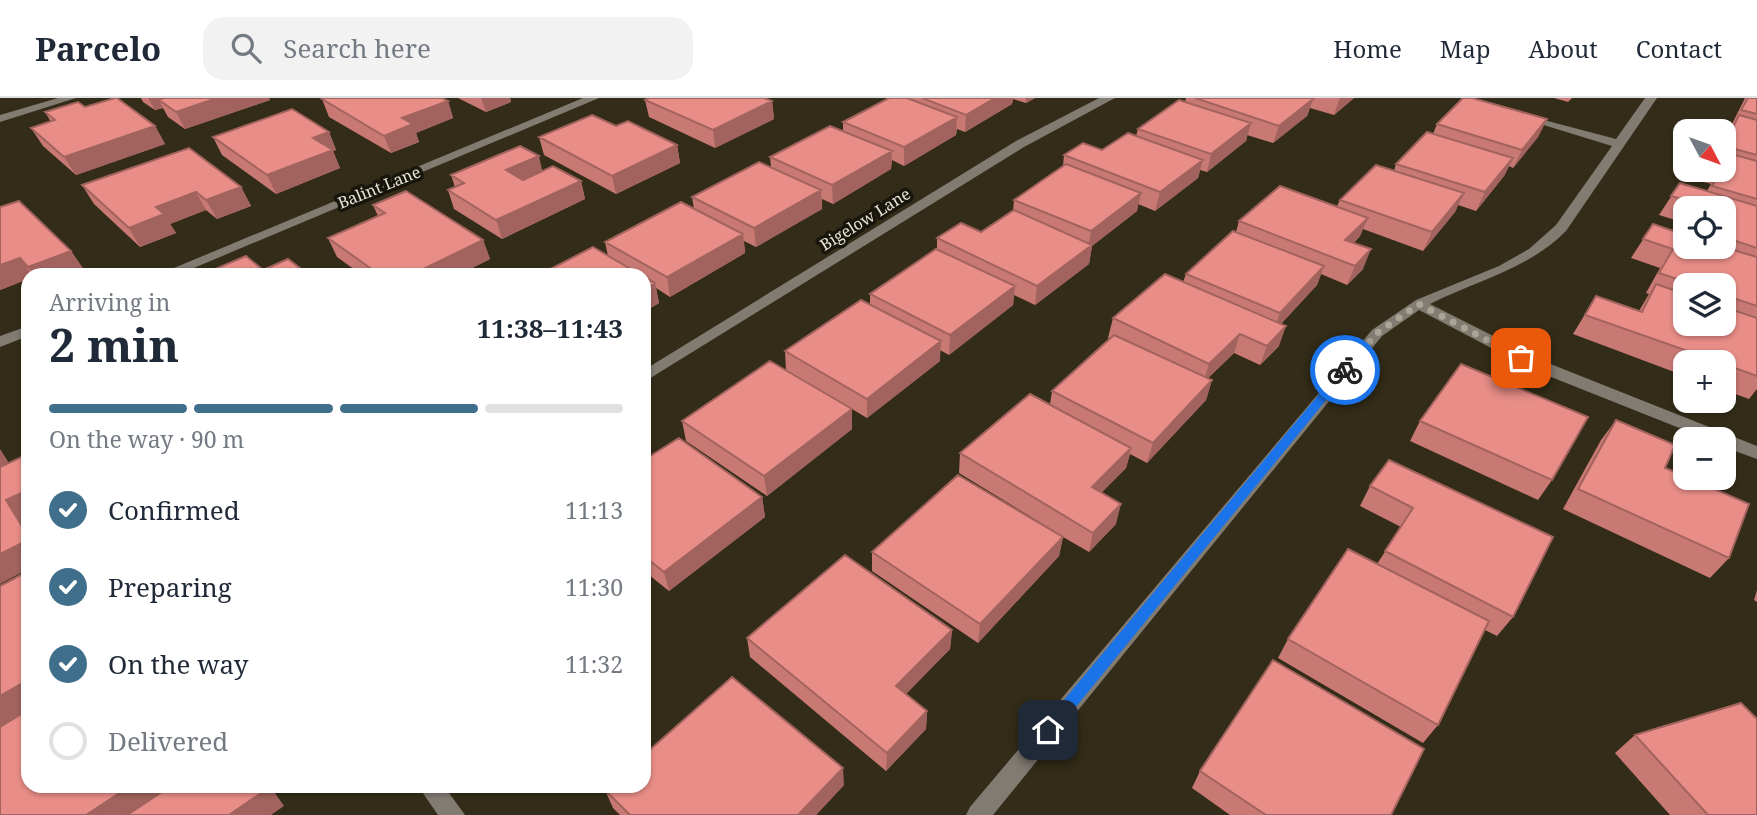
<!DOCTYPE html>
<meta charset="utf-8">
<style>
body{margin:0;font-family:"Noto Serif",serif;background:#f2f2f3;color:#1f2937;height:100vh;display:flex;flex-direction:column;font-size:26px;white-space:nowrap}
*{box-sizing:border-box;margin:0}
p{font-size:23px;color:#747a83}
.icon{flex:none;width:38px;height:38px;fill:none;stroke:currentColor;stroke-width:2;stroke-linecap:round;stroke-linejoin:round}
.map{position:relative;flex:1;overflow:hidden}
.side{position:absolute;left:21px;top:170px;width:630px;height:525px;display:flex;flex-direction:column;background:#fff;border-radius:21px;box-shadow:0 2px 5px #0004}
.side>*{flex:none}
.needle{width:46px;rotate:131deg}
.buttons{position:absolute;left:1673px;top:21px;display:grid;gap:14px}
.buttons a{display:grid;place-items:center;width:63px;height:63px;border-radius:14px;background:#fff;box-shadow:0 2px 5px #0004;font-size:35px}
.pin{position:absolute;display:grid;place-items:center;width:60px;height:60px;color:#fff;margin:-30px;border-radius:14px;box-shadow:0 4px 10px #0006}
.courier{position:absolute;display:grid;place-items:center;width:70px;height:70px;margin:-35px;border:5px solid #1a73e8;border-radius:50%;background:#fff;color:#222;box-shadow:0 2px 9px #0007}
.head em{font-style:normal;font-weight:700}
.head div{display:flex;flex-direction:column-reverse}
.head{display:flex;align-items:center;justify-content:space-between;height:119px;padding:0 28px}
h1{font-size:46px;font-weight:700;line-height:52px}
.bar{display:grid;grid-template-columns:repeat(4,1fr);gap:10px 7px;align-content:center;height:84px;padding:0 28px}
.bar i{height:9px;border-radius:5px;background:#e0e1e3}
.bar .on{background:#3f6f8a}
.bar p{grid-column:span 4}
ol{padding:0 28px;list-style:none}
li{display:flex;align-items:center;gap:21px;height:77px}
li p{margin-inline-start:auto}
li .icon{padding:7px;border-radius:50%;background:#3f6f8a;color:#fff;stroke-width:4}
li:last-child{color:#747a83}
li i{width:38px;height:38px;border:4px solid #e0e1e3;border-radius:50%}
header{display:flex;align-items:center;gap:42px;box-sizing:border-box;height:98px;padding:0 35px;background:#fff;border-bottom:2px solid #e0e1e3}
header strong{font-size:33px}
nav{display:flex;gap:38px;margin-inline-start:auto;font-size:24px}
.search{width:490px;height:63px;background:#f2f2f3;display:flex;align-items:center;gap:18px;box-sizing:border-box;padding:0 24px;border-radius:21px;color:#747a83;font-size:26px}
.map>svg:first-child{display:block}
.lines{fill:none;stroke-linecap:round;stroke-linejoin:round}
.minor{fill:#817b72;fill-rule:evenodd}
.wall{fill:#c87974;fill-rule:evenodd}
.shaded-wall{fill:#a2635e}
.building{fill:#e88d87;stroke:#a2635e;stroke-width:2}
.route{fill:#1a73e8}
.done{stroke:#a9a494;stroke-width:7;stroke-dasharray:0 12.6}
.labels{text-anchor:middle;stroke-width:7;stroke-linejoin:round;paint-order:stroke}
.far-street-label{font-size:16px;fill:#e8e4d7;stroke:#18150c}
</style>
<header>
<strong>Parcelo</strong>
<div class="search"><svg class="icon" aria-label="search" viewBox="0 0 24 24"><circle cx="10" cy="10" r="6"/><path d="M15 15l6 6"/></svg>Search here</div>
<nav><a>Home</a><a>Map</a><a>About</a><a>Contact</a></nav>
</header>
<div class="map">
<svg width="1757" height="717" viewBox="0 0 1757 717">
<rect width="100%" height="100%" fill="#332c18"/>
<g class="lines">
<!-- minor -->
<path class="minor" d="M58,0H76L0,24V17Z
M583,0H599L177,177H157Z
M1099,0H1115L1024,49L644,284V272L1016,43Z
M1645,0H1657L1566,133C1527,172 1478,182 1430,206L1543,263L1757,348V361L1724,349V341H1707L1531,271L1419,212L1382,238L993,717H966L970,709L1372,232L1416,202L1499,168L1529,151L1556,127L1612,48L1521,20V16L1616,41Z
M28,228V238L0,249V238Z
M418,688H444L465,717H438Z"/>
</g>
<!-- wall -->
<path class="wall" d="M141,0H269L270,2L185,31L168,19L163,10L155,12L143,4Z
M458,0H510L511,4L486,14Z
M889,0H1035L1026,5L1013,1L1012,6L965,34L957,31L956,37L904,68L892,62L891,71L833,106L822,101V111L756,149L744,143L745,155L670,199L656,190L659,205L644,214V177H539L608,158L605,144L694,111L692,99L771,69L770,59L843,33V24Z
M1186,0H1354L1334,17L1310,10L1307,18L1273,45L1247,37L1246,43L1207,74L1200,72L1198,80L1155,113L1138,106L1137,113L1092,148L1089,166L1035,207L1014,197L1013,207L949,257L940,252V263L867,320L852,311V331L767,398L686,343L682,323L786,273L785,253L870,207V196L937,151V140L981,134L1013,113L1014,102L1063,68L1064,57L1102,52L1136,38L1138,31L1185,4Z
M1554,0H1572L1568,4Z
M1745,0H1757V291L1749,301L1724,292V264H1685V278L1573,236L1596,198L1639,213L1649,196L1646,195L1660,170L1631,160L1653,126L1681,135L1685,127V149H1724V110H1685V125L1659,117L1680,85L1707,93L1711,86L1685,79L1689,72H1724V42ZM1685,187H1724V226H1685Z
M322,1L448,3L453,20L416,35L419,44L391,55L329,19Z
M645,2L772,3L774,21L715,50L649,19Z
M85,9L155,28L165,46L76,77L43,48L31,30L51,24L45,14Z
M1547,21L1538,39L1513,70L1509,68L1504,78L1476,113L1458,107L1455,114L1423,153L1363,131L1360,138L1354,145L1363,171L1347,187L1321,176L1317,187L1281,226L1279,248L1260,267L1234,255L1208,280L1212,282L1206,302L1147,365L1130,356L1126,370L1102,394L1116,426L1089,454L1063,439L1059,458L978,545L872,473V454L1054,433L959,375L960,355L1050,306L1052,293L1110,241L1108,240L1113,220L1183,184L1186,176L1236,134L1239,123L1337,108L1340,102L1394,73L1396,66L1433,36L1437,26Z
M616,28L677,47L680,65L616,96L544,57L539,39Z
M329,34L336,52L333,53L340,70L276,96L222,57L213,39Z
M451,77L581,83L585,101L502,141L454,111L448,92L455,89Z
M82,87L241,89L251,108L217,121L206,112L170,126L176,135L140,149L94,106Z
M373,107L483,142L490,161L458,177H362L337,159L328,140L378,118Z
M0,109L71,153L84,172L72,177H28V181L0,192Z
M1616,322L1665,370L1729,460L1710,480L1563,411L1601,342Z
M1420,323L1552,382L1538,402L1410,343Z
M644,362L762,399L765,419L669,493L644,473Z
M1389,362L1513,519L1497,538L1485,532L1438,627L1423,645L1278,560L1288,541L1377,466L1401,429L1360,408L1370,388Z
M1757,492V504L1754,502Z
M952,532L950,551L906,596L927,613L926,631L886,673L750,559L747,540Z
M1635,637L1757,717H1670L1615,655Z
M1200,673L1391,717H1230L1192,690Z
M844,687L816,717H620L613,710L605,692Z"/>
<!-- shaded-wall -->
<path class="shaded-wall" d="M148,0H189L159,2L163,10L155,12Z
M217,0H269L270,2L185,31L176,14Z
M481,0H510L511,4L486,14Z
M995,0H1013L1012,6L965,34L966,17Z
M1026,0H1035L1026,5Z
M1340,0H1354L1334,17Z
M1313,1L1307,18L1273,45L1279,28Z
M448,3L453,20L416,35L419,44L391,55L384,38L402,20Z
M772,3L774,21L715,50L713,32Z
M957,19L956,37L904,68V49Z
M1547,21L1538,39L1513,70L1522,52Z
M1251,25L1246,43L1207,74L1211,56Z
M155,28L165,46L76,77L64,59Z
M329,34L336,52L333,53L340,70L276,96L267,77L313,40Z
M677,47L680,65L616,96L612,78Z
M892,53L891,71L833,106L832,87Z
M539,58L543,76L511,90L506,72Z
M1513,60L1504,78L1476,113L1485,94Z
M1203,62L1198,80L1155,113L1160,94Z
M581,83L585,101L502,141L496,122Z
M241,89L251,108L217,121L206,102Z
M821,92L822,111L756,149L754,130Z
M196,94L206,112L170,126L176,135L140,149L129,130L156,109Z
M1141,95L1137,113L1092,148L1089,166L1035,207L1037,188L1088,150L1091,133Z
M1464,95L1455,114L1423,153L1432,134Z
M1368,120L1360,138L1338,161L1345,142Z
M743,136L745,155L670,199L667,179Z
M483,142L490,161L458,177H411Z
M1371,151L1363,171L1347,187L1355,168Z
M71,153L84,172L72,177H34L28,169Z
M20,160L32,177H28V181L0,192V167Z
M1324,168L1317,187L1273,234L1280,215Z
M655,185L659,205L644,214V192Z
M1015,188L1013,207L949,257L950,237Z
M1286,228L1279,248L1260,267L1267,248Z
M1240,236L1234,255L1203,285L1209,266Z
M941,243L940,263L867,320V301Z
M1212,282L1206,302L1147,365L1153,345Z
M852,311V331L767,398L764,378Z
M1131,350L1126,370L1087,409L1092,389Z
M0,351L9,365L0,370Z
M28,392V421L25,422L28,427V438L6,402Z
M762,399L765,419L669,493L664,474Z
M1121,406L1116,426L1089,454L1093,435Z
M1063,439L1059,458L978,545L980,526Z
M28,442V471L0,486V456Z
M952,532L950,551L895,607L896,588Z
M28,582V614L0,630V598Z
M927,613L926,631L886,673L887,655Z
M843,670L844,687L816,717H798Z
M130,688H177L134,717H86Z
M265,688H270L284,708L271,717H229Z"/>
<!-- building -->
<path class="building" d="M115,0H117L155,28L64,59L31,30L55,22L45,14L78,4L85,9Z
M164,0H217L176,14L159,2Z
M325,0H442L448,3L402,20L413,26L384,38L322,1Z
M649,0H764L772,3L713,32L645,2Z
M889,0H907L957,19L904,49L843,24Z
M922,0H995L966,17Z
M1195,0H1309L1313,1L1279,28Z
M1463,0H1472L1547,21L1522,52L1437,26Z
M1748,0H1757V16L1741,12Z
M1179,2L1251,25L1211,56L1138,31Z
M292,11L329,34L313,40L333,52L267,77L213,39Z
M592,17L616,28L628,23L677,47L612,78L539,39Z
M1739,17L1757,22V57L1724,48Z
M830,28L892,53L832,87L770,59Z
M1427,34L1513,60L1485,94L1396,66Z
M1128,35L1203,62L1160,94L1064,57L1083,45L1102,52Z
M520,48L539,58L506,72L523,82L553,68L581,83L496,122L448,92L464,85L451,77Z
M189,50L241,89L206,102L196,94L156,109L164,116L129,130L82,87Z
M1724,54L1757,63V101L1712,88L1721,72H1724Z
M759,64L821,92L754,130L692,99Z
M1066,66L1141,95L1091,133L1014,102Z
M1376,67L1464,95L1432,134L1340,102Z
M1680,85L1757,108V150L1724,139V110H1697L1699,106L1671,98Z
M1280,88L1368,120L1345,142L1371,151L1355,168L1239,123Z
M406,93L483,142L411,177H380L328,140L385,115L373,107Z
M19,103L71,153L28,169L20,160L0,167V109Z
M681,104L743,136L667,179L605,144Z
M1014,112L1092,147L1037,188L937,140L961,125L981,134Z
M1653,126L1685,137V149H1723L1757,159V208L1724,197V187H1695L1659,175L1673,151L1643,141Z
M1233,133L1324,168L1280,215L1186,176Z
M593,149L641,177H539Z
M936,151L1015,188L950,237L870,196Z
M246,158L263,172L288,161L309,177H211L208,174Z
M1165,176L1286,228L1267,248L1240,236L1209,266L1113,220Z
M644,179L655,185L644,192Z
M1656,186L1685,196V226H1724V209L1757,220V278L1724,266V264H1719L1585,217L1596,198L1642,214Z
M861,202L941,243L867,301L785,253Z
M1114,237L1212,282L1153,345L1052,293Z
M770,263L852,311L764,378L682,323Z
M1461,266L1588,319L1552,382L1420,323Z
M1030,296L1131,350L1092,389L1121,406L1093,435L960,355Z
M1616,322L1675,347L1665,370L1685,378V380H1689L1749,406L1729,460L1578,391Z
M679,340L762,399L664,474L644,458V362Z
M28,356V392L6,402L28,438V442L0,456V369Z
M1389,362L1553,439L1513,519L1385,453L1413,410L1370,388Z
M958,377L1063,439L980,526L872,454Z
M1348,451L1489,523L1438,627L1288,541Z
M845,457L952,532L896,588L927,613L887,655L747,540Z
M28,473V582L0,598V488Z
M1273,562L1424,651L1391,717H1266L1200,673Z
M732,579L843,670L798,717H630L605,692L610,688H644V657Z
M1741,605L1757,621V717H1708L1635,637Z
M28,612V688H130L86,717H0V629Z
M171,688H265L267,691L229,717H127Z"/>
<!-- route -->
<path class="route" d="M1345,269L1350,272L1349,274L1053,637H1043L1041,632L1043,627L1341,270Z"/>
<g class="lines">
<!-- done -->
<path class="done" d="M1345,272L1377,235L1419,206L1521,260"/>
</g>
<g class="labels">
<!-- far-street labels -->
<g class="far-street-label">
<text transform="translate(379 89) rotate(-22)" y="6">Balint Lane</text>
<text transform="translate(865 121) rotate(-32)" y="6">Bigelow Lane</text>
</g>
</g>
</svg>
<div class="buttons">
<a><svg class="needle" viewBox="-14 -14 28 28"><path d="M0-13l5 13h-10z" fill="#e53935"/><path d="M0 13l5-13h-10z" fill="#747a83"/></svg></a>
<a><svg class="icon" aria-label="locate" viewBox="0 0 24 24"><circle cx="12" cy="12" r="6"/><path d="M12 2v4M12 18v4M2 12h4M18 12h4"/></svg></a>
<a><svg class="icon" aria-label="layers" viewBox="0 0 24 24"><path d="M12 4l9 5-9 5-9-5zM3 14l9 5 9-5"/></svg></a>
<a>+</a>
<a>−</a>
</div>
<div class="pin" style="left:1521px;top:260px;background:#ea580c"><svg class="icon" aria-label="bag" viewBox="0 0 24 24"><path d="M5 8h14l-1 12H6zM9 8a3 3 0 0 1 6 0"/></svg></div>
<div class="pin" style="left:1048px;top:632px;background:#1f2937"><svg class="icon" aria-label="home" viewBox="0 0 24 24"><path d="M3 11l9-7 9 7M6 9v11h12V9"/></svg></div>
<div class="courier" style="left:1345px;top:272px"><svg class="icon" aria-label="bike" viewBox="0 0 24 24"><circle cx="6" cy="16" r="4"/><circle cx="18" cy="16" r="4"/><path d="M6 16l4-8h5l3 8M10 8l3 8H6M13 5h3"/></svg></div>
<section class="side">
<div class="head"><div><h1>2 min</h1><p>Arriving in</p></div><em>11:38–11:43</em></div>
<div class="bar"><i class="on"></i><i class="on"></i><i class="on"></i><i></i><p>On the way · 90 m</p></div>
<ol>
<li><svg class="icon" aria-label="check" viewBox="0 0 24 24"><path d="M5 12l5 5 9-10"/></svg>Confirmed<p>11:13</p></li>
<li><svg class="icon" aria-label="check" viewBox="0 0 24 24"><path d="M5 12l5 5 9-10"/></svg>Preparing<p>11:30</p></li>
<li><svg class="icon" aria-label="check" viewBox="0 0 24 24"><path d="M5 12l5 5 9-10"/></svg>On the way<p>11:32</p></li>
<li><i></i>Delivered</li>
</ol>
</section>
</div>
